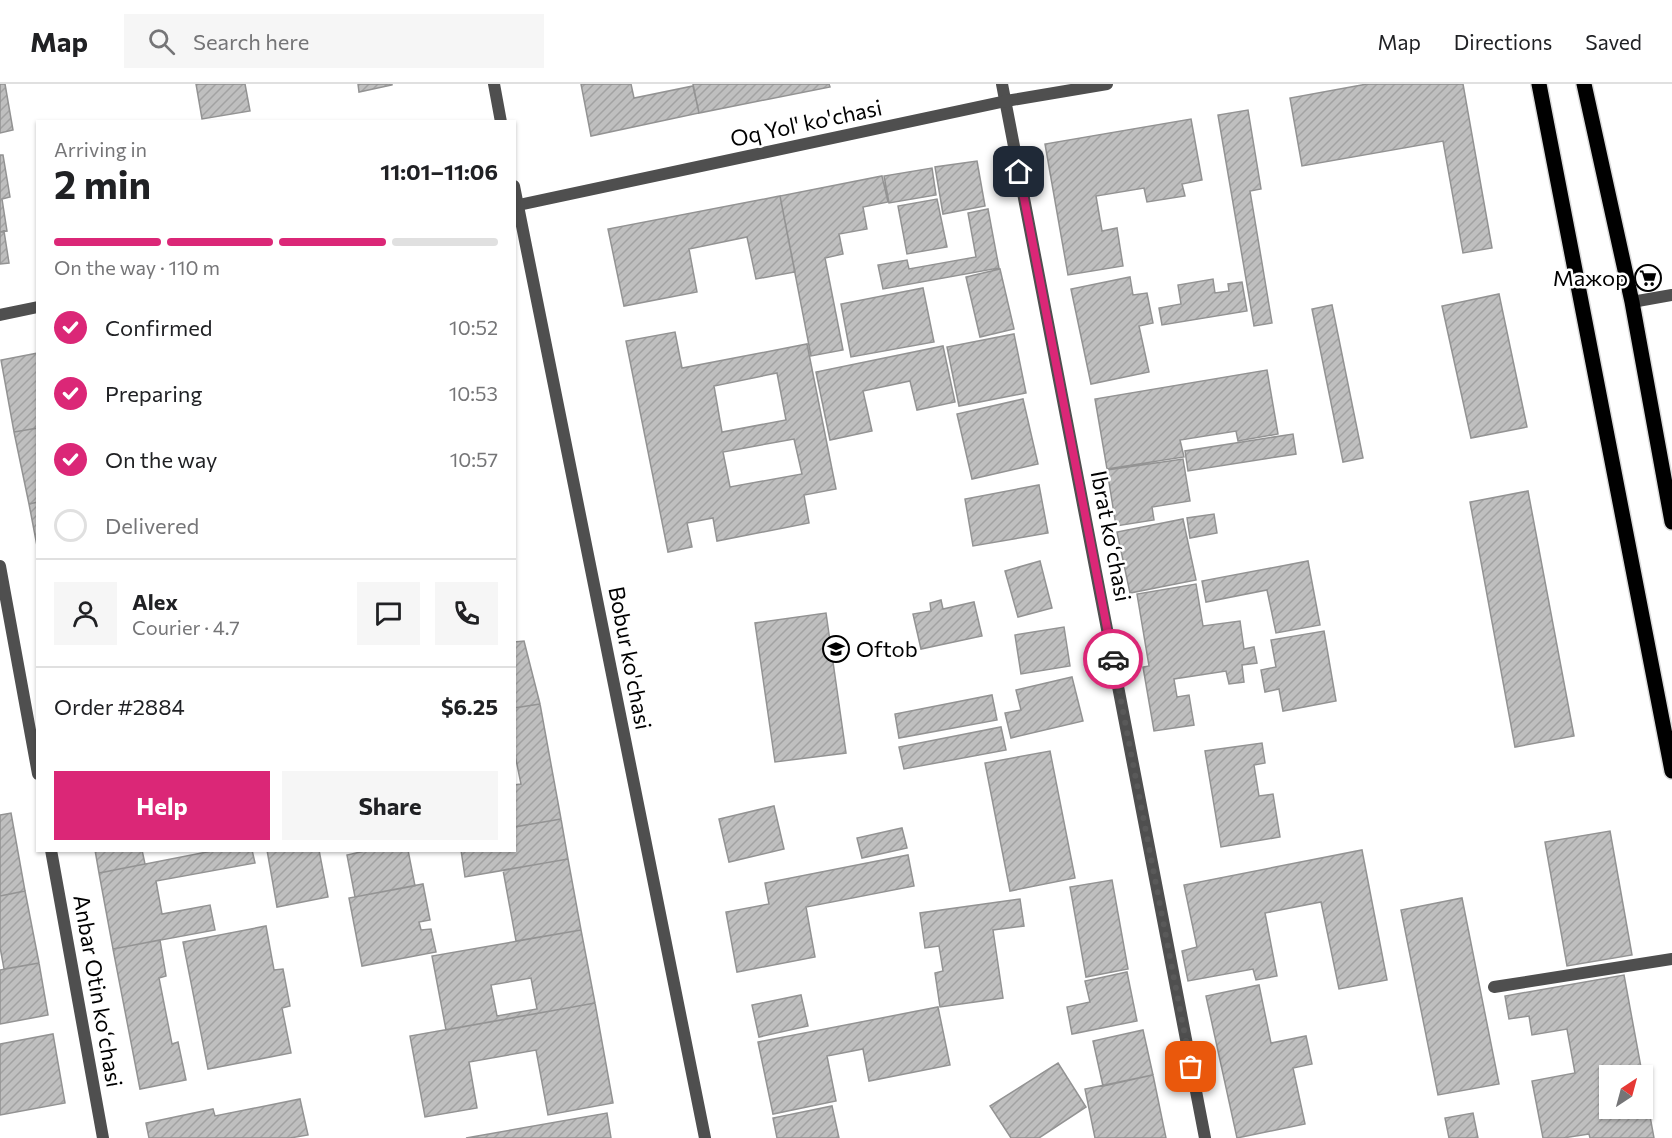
<!DOCTYPE html>
<meta charset="utf-8">
<style>
body{margin:0;font-family:Commissioner,sans-serif;background:#f6f6f6;color:#202124;height:100vh;display:flex;flex-direction:column;font-size:22px;white-space:nowrap}
*{box-sizing:border-box;margin:0}
p{font-size:20px;color:#757577}
.icon{flex:none;width:33px;height:33px;fill:none;stroke:currentColor;stroke-width:2;stroke-linecap:round;stroke-linejoin:round}
.map{position:relative;flex:1;overflow:hidden}
.panel{position:absolute;left:36px;top:36px;width:480px;height:732px;display:flex;flex-direction:column;background:#fff;border-radius:0px;box-shadow:0 2px 4px #0004}
.panel>*{flex:none}
.needle{width:39px;rotate:36deg}
.tools{position:absolute;left:1599px;top:981px;display:grid;gap:12px}
.tools a{display:grid;place-items:center;width:54px;height:54px;border-radius:0px;background:#fff;box-shadow:0 2px 4px #0004;font-size:30px}
.pin{position:absolute;display:grid;place-items:center;width:51px;height:51px;color:#fff;margin:-26px;border-radius:12px;box-shadow:0 3px 9px #0006}
.courier{position:absolute;display:grid;place-items:center;width:60px;height:60px;margin:-30px;border:4px solid #db2777;border-radius:50%;background:#fff;color:#222;box-shadow:0 2px 8px #0007}
.overview em{font-style:normal;font-weight:700}
.overview div{display:flex;flex-direction:column-reverse}
.overview{display:flex;align-items:center;justify-content:space-between;height:102px;padding:0 18px}
h1{font-size:39px;font-weight:700;line-height:45px}
.bar{display:grid;grid-template-columns:repeat(4,1fr);gap:9px 6px;align-content:center;height:72px;padding:0 18px}
.bar i{height:8px;border-radius:4px;background:#e0e0e0}
.bar .current{background:#db2777}
.bar p{grid-column:span 4}
.line{display:flex;align-items:center;gap:15px;padding:0 18px;border-top:2px solid #e0e0e0}
.line div{flex:1}
.round{display:grid;place-items:center;flex:none;width:63px;height:63px;border-radius:0px;background:#f6f6f6}
ol{padding:0 18px;list-style:none}
li{display:flex;align-items:center;gap:18px;height:66px}
li p{margin-inline-start:auto}
li .icon{padding:6px;border-radius:50%;background:#db2777;color:#fff;stroke-width:4}
li:last-child{color:#757577}
li i{width:33px;height:33px;border:3px solid #e0e0e0;border-radius:50%}
.primary-button{display:flex;gap:12px;margin-top:auto;padding:12px 18px}
.primary-button a{flex:1;height:69px;border-radius:0px;background:#db2777;color:#fff;font-size:24px;font-weight:700;line-height:69px;text-align:center}
.primary-button a+a{background:#f6f6f6;color:#202124}
header{display:flex;align-items:center;gap:36px;box-sizing:border-box;height:84px;padding:0 30px;background:#fff;border-bottom:2px solid #e0e0e0}
header strong{font-size:28px}
nav{display:flex;gap:33px;margin-inline-start:auto;font-size:21px}
.search{width:420px;height:54px;background:#f6f6f6;display:flex;align-items:center;gap:15px;box-sizing:border-box;padding:0 21px;border-radius:0px;color:#757577;font-size:22px}
.map>svg:first-child{display:block}
.building{fill:url(#building-hatch);stroke:#939393;stroke-width:1.5;fill-rule:evenodd}
.lines{fill:none;stroke-linecap:round;stroke-linejoin:round}
.primary-casing{stroke:#dbdbdb;stroke-width:18}
.service{stroke:#4f4f4f;stroke-width:12}
.minor{stroke:#4f4f4f;stroke-width:12}
.tertiary{stroke:#4f4f4f;stroke-width:12}
.primary{stroke:#000;stroke-width:15}
.done{stroke:#595959;stroke-width:6;stroke-dasharray:0 10.8}
.route{stroke:#db2777;stroke-width:8}
.labels{text-anchor:middle;stroke-width:5;stroke-linejoin:round;paint-order:stroke}
.street-label{font-size:22px;fill:#000;stroke:#fff}
.poi-label{font-size:22px;fill:#000;stroke:#fff;text-anchor:end}
</style>
<header>
<strong>Map</strong>
<div class="search"><svg class="icon" aria-label="search" viewBox="0 0 24 24"><circle cx="10" cy="10" r="6"/><path d="M15 15l6 6"/></svg>Search here</div>
<nav><a>Map</a><a>Directions</a><a>Saved</a></nav>
</header>
<div class="map">
<svg width="1672" height="1054" viewBox="0 0 1672 1054">
<defs>
<pattern id="building-hatch" width="6" height="6" patternUnits="userSpaceOnUse" patternTransform="scale(1.5)"><rect width="6" height="6" fill="#bfbfbf"/><path d="M-1 1l2-2M0 6l6-6M5 7l2-2" fill="none" stroke="#a2a2a2"/></pattern>
</defs>
<rect width="100%" height="100%" fill="#fff"/>
<!-- building -->
<path class="building" d="M0,0H5L13,46L0,49Z
M196,0H245L250,27L202,35Z
M358,0H392V1L359,8Z
M581,0H631L634,14L693,2L699,29L591,52Z
M693,0H829L830,3L699,29Z
M1367,0H1463L1492,164L1463,169L1443,57L1302,82L1290,14Z
M1248,26L1261,105L1250,107L1272,239L1254,242L1218,31Z
M1191,35L1202,96L1182,100L1185,112L1147,118L1144,104L1096,112L1102,147L1117,144L1123,182L1068,191L1045,60Z
M0,71H3L10,113L2,115L7,147L0,148Z
M977,77L985,122L943,130L935,83Z
M932,84L936,111L889,119L884,92Z
M882,92L888,118L863,123L867,145L839,150L843,170L825,174L843,266L811,272L780,112Z
M780,112L795,188L756,195L747,153L689,165L697,208L624,222L608,145Z
M937,115L947,163L907,170L898,122Z
M988,125L999,184L883,205L878,181L907,176L909,185L976,173L968,129Z
M4,147L9,179L0,180V148Z
M1000,185L1014,245L980,253L966,193Z
M1130,193L1133,211L1147,209L1153,239L1139,242L1149,288L1091,300L1071,205Z
M1213,195L1215,209L1229,207L1228,200L1242,198L1247,227L1162,241L1159,224L1181,220L1178,201Z
M923,204L934,258L851,273L841,220Z
M1499,210L1527,343L1471,354L1442,222Z
M1332,221L1363,374L1343,378L1312,225Z
M675,248L682,284L807,260L836,405L804,411L809,439L717,457L713,434L687,439L692,463L668,468L626,257ZM777,289L786,336L722,348L714,302ZM794,355L802,390L730,403L723,368Z
M1014,250L1026,309L959,322L947,263Z
M943,262L955,318L917,326L910,297L863,307L872,347L830,356L816,288Z
M38,269V344L14,348L1,276Z
M1267,286L1278,350L1238,357L1236,347L1180,356L1184,373L1107,385L1095,315Z
M1023,315L1038,380L972,395L957,330Z
M38,344V418L29,420L14,348Z
M1293,350L1296,370L1188,387L1185,367Z
M1183,375L1190,417L1152,423L1154,436L1116,442L1107,386Z
M1039,401L1048,449L973,462L965,415Z
M1528,407L1574,652L1515,663L1470,418Z
M38,418V467L29,420Z
M1214,430L1217,449L1190,454L1187,434Z
M1183,435L1196,496L1130,509L1117,448Z
M1040,477L1052,524L1018,533L1005,487Z
M1308,477L1320,541L1276,549L1267,506L1206,518L1202,497Z
M1196,500L1203,542L1240,537L1244,565L1254,563L1257,579L1242,581L1244,598L1229,600L1226,587L1174,595L1177,613L1189,611L1194,641L1154,647L1143,583L1149,582L1137,510Z
M941,516L943,525L974,518L982,552L921,565L913,530L931,527L930,519Z
M826,529L846,669L775,678L755,539Z
M1064,543L1070,582L1021,590L1015,551Z
M1324,547L1336,617L1283,627L1279,605L1265,608L1261,586L1276,583L1271,556Z
M524,557L540,620L514,624V558Z
M1072,593L1083,637L1011,654L1005,629L1021,626L1016,606Z
M992,611L997,636L899,654L895,630Z
M540,620L561,735L514,743V701L521,700L514,666V624Z
M1001,643L1006,666L904,685L899,663Z
M1262,659L1265,679L1254,681L1259,712L1273,710L1280,753L1221,763L1205,667Z
M1050,667L1075,794L1010,807L985,679Z
M774,722L784,765L729,778L719,735Z
M11,729L25,807L0,812V731Z
M561,735L568,775L465,793L461,766H514V743Z
M902,744L907,764L862,774L857,754Z
M1610,747L1632,871L1567,882L1545,758Z
M95,766H142L145,780L99,789Z
M217,766H252L255,779L156,797L162,830L210,821L215,846L113,865L99,789Z
M267,766H319L328,813L277,823Z
M369,766H408L415,802L355,813L347,771Z
M1362,766L1387,896L1339,905L1321,818L1265,829L1277,892L1256,896L1253,885L1188,897L1182,867L1197,863L1184,801Z
M908,771L914,802L806,823L815,873L737,888L726,828L769,820L765,799Z
M568,775L581,846L516,857L503,786Z
M1112,796L1128,885L1086,893L1070,803Z
M423,800L430,836L419,838L421,846L431,845L436,868L362,882L349,814Z
M25,807L39,879L4,885L0,863V812Z
M1462,814L1499,1000L1438,1011L1401,826Z
M1020,815L1024,842L993,846L1003,914L940,923L935,889L943,887L939,862L925,864L920,829Z
M266,842L274,886L283,885L290,922L282,924L291,969L208,985L183,858Z
M581,846L595,919L446,946L432,872ZM531,894L537,925L497,932L491,901Z
M160,856L166,892L159,894L172,960L178,958L186,996L140,1005L113,865Z
M39,879L48,931L0,940V886Z
M1127,888L1137,937L1072,950L1067,923L1090,918L1085,897Z
M1624,891L1654,1054H1590L1589,1050L1563,1054H1543L1532,997L1575,989L1567,945L1532,951L1529,932L1509,935L1505,912ZM1610,992H1642V1024H1610Z
M1259,901L1271,959L1306,952L1312,980L1293,984L1305,1040L1237,1054L1206,912Z
M801,911L808,942L759,953L752,921Z
M595,919L613,1019L548,1031L536,966L469,978L477,1024L425,1033L410,952Z
M938,923L950,981L869,997L863,965L827,972L836,1017L773,1030L758,958Z
M1143,946L1153,991L1103,1002L1093,957Z
M53,950L65,1019L0,1031V960Z
M1058,979L1086,1023L1039,1054H1011L990,1022Z
M1153,991L1166,1054H1095L1085,1005Z
M300,1015L308,1051L290,1054H149L146,1039L213,1025L215,1032Z
M832,1022L839,1054H777L773,1034Z
M607,1029L611,1054H466Z
M1473,1029L1478,1054H1449L1445,1034Z"/>
<g class="lines">
<defs>
<path id="primary" d="M1539,0L1672,687
M1584,0L1632,218L1672,438"/>
</defs>
<!-- primary casing -->
<use href="#primary" class="primary-casing"/>
<!-- service -->
<path class="service" d="M1494,903L1672,875"/>
<!-- minor -->
<path class="minor" d="M494,0L501,38
M1002,0L1205,1054
M514,102L705,1054
M1632,218L1672,211
M0,482L38,690
M51,766L103,1054"/>
<!-- tertiary -->
<path class="tertiary" d="M514,122L1006,17L1107,0
M0,231L38,223"/>
<!-- primary -->
<use href="#primary" class="primary"/>
</g>
<g class="lines">
<!-- done -->
<path class="done" d="M1113,575L1191,983"/>
<!-- route -->
<path class="route" d="M1019,88L1113,575"/>
</g>
<!-- icons -->
<defs>
<symbol id="supermarket-ring" viewBox="-11 -11 22 22"><circle r="9.5" fill="#fff" stroke="#000" stroke-width="1.5"/><path d="M-6-5.5h2.5l.6 2H6L4.5 2H-2.5L-4.4-4H-6ZM-1.5 3.2a1.3 1.3 0 1 0 .1 0ZM3 3.2a1.3 1.3 0 1 0 .1 0Z" fill="#000"/></symbol>
<symbol id="school-ring" viewBox="-11 -11 22 22"><circle r="9.5" fill="#fff" stroke="#000" stroke-width="1.5"/><path d="M0-5L7-2L0 1L-7-2ZM-4 1L0 2.5L4 1V4Q0 6-4 4Z" fill="#000"/></symbol>
</defs>
<g fill-rule="evenodd">
<use href="#supermarket-ring" x="1633" y="179" width="30" height="30"/>
<use href="#school-ring" x="821" y="550" width="30" height="30"/>
</g>
<g class="labels">
<!-- street labels -->
<g class="street-label">
<text transform="translate(806 39) rotate(-12)" y="8">Oq Yol' ko'chasi</text>
<text transform="translate(1111 452) rotate(79)" y="8">Ibrat koʻchasi</text>
<text transform="translate(630 574) rotate(79)" y="8">Bobur ko'chasi</text>
<text transform="translate(98 907) rotate(80)" y="8">Anbar Otin koʻchasi</text>
</g>
<!-- poi labels -->
<g class="poi-label">
<text x="1628" y="202">Мажор</text>
<text x="856" y="573" text-anchor="start">Oftob</text>
</g>
</g>
</svg>
<div class="tools">
<a><svg class="needle" viewBox="-14 -14 28 28"><path d="M0-13l5 13h-10z" fill="#e53935"/><path d="M0 13l5-13h-10z" fill="#757577"/></svg></a>
</div>
<div class="pin" style="left:1191px;top:983px;background:#ea580c"><svg class="icon" aria-label="bag" viewBox="0 0 24 24"><path d="M5 8h14l-1 12H6zM9 8a3 3 0 0 1 6 0"/></svg></div>
<div class="pin" style="left:1019px;top:88px;background:#1f2937"><svg class="icon" aria-label="home" viewBox="0 0 24 24"><path d="M3 11l9-7 9 7M6 9v11h12V9"/></svg></div>
<div class="courier" style="left:1113px;top:575px"><svg class="icon" aria-label="car" viewBox="0 0 24 24"><path d="M5 17H2v-5l4-1 3-4h7l3 4 3 1v5h-3M9 17h6M6 11h13"/><circle cx="7" cy="17" r="2"/><circle cx="17" cy="17" r="2"/></svg></div>
<section class="panel">
<div class="overview"><div><h1>2 min</h1><p>Arriving in</p></div><em>11:01–11:06</em></div>
<div class="bar"><i class="current"></i><i class="current"></i><i class="current"></i><i></i><p>On the way · 110 m</p></div>
<ol>
<li><svg class="icon" aria-label="check" viewBox="0 0 24 24"><path d="M5 12l5 5 9-10"/></svg>Confirmed<p>10:52</p></li>
<li><svg class="icon" aria-label="check" viewBox="0 0 24 24"><path d="M5 12l5 5 9-10"/></svg>Preparing<p>10:53</p></li>
<li><svg class="icon" aria-label="check" viewBox="0 0 24 24"><path d="M5 12l5 5 9-10"/></svg>On the way<p>10:57</p></li>
<li><i></i>Delivered</li>
</ol>
<div class="line" style="height:108px"><a class="round"><svg class="icon" aria-label="person" viewBox="0 0 24 24"><circle cx="12" cy="8" r="4"/><path d="M4 21q1-7 8-7t8 7"/></svg></a><div><b>Alex</b><p>Courier · 4.7</p></div><a class="round"><svg class="icon" aria-label="chat" viewBox="0 0 24 24"><path d="M4 5h16v11H9l-5 4z"/></svg></a><a class="round"><svg class="icon" aria-label="phone" viewBox="0 0 24 24"><path d="M5 4h4l2 5-3 2q2 4 5 5l2-3 5 2v4C11 20 4 13 5 4z"/></svg></a></div>
<div class="line" style="height:78px"><div>Order #2884</div><b>$6.25</b></div>
<div class="primary-button"><a>Help</a><a>Share</a></div>
</section>
</div>
